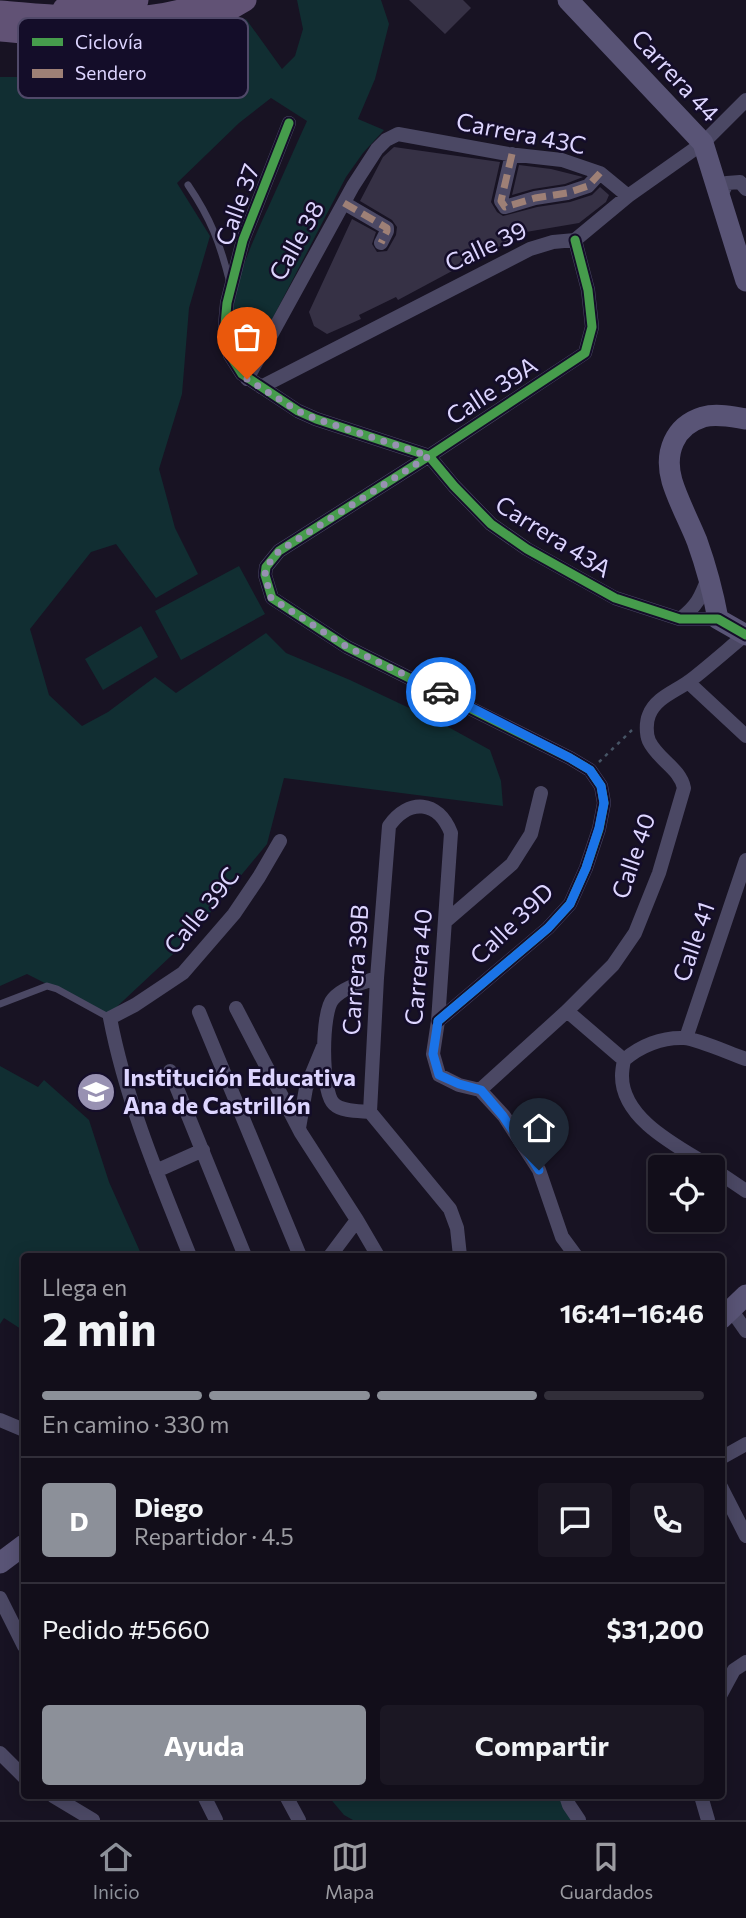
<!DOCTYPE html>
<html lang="es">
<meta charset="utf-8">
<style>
body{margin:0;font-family:Commissioner,sans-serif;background:#1b1723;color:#f1f3f6;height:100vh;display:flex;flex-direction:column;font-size:26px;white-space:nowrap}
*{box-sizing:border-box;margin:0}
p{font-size:23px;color:#9c9ca2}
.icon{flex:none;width:38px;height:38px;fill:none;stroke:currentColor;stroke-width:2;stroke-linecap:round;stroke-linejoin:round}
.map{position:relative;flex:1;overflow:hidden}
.sheet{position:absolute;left:21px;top:1253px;width:704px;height:546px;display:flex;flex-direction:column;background:#120e1a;border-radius:7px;box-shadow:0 4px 18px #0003,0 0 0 2px #312e39}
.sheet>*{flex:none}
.controls{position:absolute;left:648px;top:1155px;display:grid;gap:14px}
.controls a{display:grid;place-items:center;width:77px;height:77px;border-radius:7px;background:#120e1a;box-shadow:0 4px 18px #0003,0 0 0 2px #312e39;font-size:35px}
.pin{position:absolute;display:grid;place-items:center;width:60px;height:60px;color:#fff;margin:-72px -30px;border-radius:50% 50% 50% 0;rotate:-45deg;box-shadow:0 0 7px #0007}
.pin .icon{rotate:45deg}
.courier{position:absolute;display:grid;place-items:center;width:70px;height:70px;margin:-35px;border:5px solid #1a73e8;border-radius:50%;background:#fff;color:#222;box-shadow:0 2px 9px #0007}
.overview em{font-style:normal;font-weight:700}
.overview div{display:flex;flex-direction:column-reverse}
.overview{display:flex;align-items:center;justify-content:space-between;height:119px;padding:0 21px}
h1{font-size:46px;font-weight:700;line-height:52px}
.bar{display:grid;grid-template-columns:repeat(4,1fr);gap:10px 7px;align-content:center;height:84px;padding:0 21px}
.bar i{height:9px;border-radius:5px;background:#312e39}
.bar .current{background:#8c9099}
.bar p{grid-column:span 4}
.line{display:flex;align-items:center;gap:18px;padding:0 21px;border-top:2px solid #312e39}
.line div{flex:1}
.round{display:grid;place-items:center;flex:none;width:74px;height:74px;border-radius:7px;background:#1b1723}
.cta{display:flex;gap:14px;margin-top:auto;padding:14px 21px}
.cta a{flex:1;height:80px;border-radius:7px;background:#8c9099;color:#fff;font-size:28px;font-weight:700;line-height:80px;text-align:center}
.cta a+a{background:#1b1723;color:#f1f3f6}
.tab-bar{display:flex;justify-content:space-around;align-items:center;height:98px;border-top:2px solid #312e39;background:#120e1a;font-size:19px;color:#9c9ca2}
.tab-bar a{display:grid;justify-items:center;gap:4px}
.tab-bar .current{color:#8c9099}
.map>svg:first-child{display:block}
.green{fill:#112e32}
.building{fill:#363145}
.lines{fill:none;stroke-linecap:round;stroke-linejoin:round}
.path{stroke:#465465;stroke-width:2.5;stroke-dasharray:3.5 5;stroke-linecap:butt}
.lane{stroke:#4b4864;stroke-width:7}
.street{stroke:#4b4864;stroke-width:14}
.secondary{stroke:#595476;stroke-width:21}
.primary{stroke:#615275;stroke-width:23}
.quiet{stroke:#9e8076;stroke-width:7;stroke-dasharray:14 7;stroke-linecap:butt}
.cycleway-casing{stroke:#140d29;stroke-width:13}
.cycleway{stroke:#469c4c;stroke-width:9}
.done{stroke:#9891b2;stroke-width:7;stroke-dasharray:0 12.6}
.route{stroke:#1a73e8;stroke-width:9}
.labels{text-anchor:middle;stroke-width:5;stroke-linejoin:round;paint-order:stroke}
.street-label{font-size:24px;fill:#ddd5ff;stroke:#140d29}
.poi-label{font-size:24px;font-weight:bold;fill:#ddd5ff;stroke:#140d29;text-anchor:start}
.key{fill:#140d29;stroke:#504969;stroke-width:2}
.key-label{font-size:19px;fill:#ddd5ff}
</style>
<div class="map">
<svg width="746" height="1820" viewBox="0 0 746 1820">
<rect width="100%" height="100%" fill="#181323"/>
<!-- green -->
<path class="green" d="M297,0H381L389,24L375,79L358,119L384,130L363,153L346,177L253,356C246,351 238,346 235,337C222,301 257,233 272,199C284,173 295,147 307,121L271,98L239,123L177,183L210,236L189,308L182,394L159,469L175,528L198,574L156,598L116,544L91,552L30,629L49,695L82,726L108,712L155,677L176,693L266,633L286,653L350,680L441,723L490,750L501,781L503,806L284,778L267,844L186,942L108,1015L27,974L0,986V77C52,76 110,83 160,65C191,54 218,37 246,19L282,69L295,56L303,29Z
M239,566L265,614L181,660L155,611Z
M141,626L158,657L103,690L85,659Z
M0,1066L38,1087L44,1080L89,1120L109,1182L142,1256H24V1331L4,1318L0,1324Z
M328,1796H564L576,1820H353L344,1815Z"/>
<!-- building -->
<path class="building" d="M409,0H463L471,8L445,34Z
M394,147L500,162L491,202L497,212L503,216L537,207L570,202L592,195L600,187L609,195L606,202L579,223L526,232L505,245L504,244L491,251L490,249L477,256L466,262L467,263L398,300L396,297L359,315L361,319L327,334L314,326L309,312L352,219L376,232L372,244L377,252L387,251L396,235L397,227L392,220L360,201L383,157Z
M519,165L551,169L583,177L565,184L533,189L512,195Z"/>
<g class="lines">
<!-- path -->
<path class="path" d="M599,762L632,730"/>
<!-- lane -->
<path class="lane" d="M188,185C211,219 220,243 230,283
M0,1004L47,986L57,989L110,1018"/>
<!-- street -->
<path class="street" d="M289,123L243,240L227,303L225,325L230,355L242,374L298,411L316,419L429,456L454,486L491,524L527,549L615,598L680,619H718
M512,154L501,201L505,207L535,198L567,193L588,186L600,173
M720,197L727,183L740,182L746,189
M344,203L387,228V231L381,243
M247,379L353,186L377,149L386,140L398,134L508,154L562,160L600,173L628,196
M261,387L530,249L553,242L575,240L628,196L703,143L746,100
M680,619C697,606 701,597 708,578
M688,682L746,736
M446,921L512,864L531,834L541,793
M236,1008L301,1133L357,1220L378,1256
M567,1011L624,1060
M199,1012L300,1256
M438,1021L548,928L570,904L586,868L599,829L604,803L601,786L590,770L570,758L347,647L272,598L265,575L266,567L279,551L429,456L585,353L592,327L588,290L575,240
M686,1038L746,860
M624,1060C623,1065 622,1071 622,1076C622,1120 679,1147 711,1167
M624,1060C640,1046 662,1037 684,1038C698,1039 731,1054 746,1059
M170,1071L245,1256
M480,1090L567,1011L613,965L635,933L659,873L684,788C680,768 658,760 649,741C646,734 646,722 649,715C656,697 677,691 691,680C709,666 727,650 745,635
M370,1112C360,1111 342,1112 334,1104C321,1092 321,1012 333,999C343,987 362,983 377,978
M299,1128L306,1088L323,1047
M712,1168L746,1191
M156,1171L203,1150
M190,1256C159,1179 126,1101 110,1018L135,1005L183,973L234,914L259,877L280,841
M330,1256L357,1220
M460,1256L457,1228L450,1209L370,1112L377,978L389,826C409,798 438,800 451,833L438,1021L433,1054L439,1075L459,1085L480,1090L504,1116L539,1170L562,1237L576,1256
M732,1311L746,1331
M0,1420L24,1430
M721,1458L746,1444
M721,1487L746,1536
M0,1598L24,1646
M721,1694L734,1670L746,1662
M0,1753L24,1777
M53,1796L93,1820
M204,1796L216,1820
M286,1796L299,1820
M566,1796L569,1805L579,1820
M701,1796L708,1820"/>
<!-- secondary -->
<path class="secondary" d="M568,0L703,143L746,281
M746,419C733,417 717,413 703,417C674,426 664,453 672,481C678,501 689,521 697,541C706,566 713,592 718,619L746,635
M721,1319L746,1295
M0,1563L24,1545"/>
<!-- primary -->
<path class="primary" d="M64,9C87,0 112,4 137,0
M0,12C63,17 153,29 210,0
M0,30C64,35 135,48 197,25C214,18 230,9 245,0"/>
<!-- quiet -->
<path class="quiet" d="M512,154L501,201L505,207L535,198L567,193L588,186L600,173
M344,203L387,228V231L381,243"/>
<defs>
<path id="cycleway" d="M289,123L243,240L227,303L225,325L230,355L242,374L298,411L316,419L429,456L454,486L491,524L527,549L615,598L680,619H718L746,635
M438,1021L548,928L570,904L586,868L599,829L604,803L601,786L590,770L570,758L347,647L272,598L265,575L266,567L279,551L429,456L585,353L592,327L588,290L575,240"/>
</defs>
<!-- cycleway casing -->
<use href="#cycleway" class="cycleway-casing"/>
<!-- cycleway -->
<use href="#cycleway" class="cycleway"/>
</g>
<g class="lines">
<!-- done -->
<path class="done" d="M247,379L298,411L316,419L429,456L279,551L266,567L265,575L271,598L347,647L441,692"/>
<!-- route -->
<path class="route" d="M441,692L570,758L590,770L601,786L604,803L599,828L586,868L570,904L548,928L438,1021L433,1054L439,1075L459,1084L481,1090L503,1116L539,1170"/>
</g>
<!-- icons -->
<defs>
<symbol id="school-disc" viewBox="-11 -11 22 22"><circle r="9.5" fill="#9891b2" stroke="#140d29"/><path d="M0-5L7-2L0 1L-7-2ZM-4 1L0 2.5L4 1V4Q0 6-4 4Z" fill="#fff"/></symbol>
</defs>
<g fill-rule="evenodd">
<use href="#school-disc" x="74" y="1070" width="44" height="44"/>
</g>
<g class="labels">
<!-- street labels -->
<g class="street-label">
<text transform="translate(675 76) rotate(47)" y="8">Carrera 44</text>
<text transform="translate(521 134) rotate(11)" y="8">Carrera 43C</text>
<text transform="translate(238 205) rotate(-70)" y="8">Calle 37</text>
<text transform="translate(297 241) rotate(-61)" y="8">Calle 38</text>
<text transform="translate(486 247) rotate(-25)" y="8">Calle 39</text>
<text transform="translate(492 391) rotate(-33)" y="8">Calle 39A</text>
<text transform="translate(553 537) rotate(32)" y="8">Carrera 43A</text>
<text transform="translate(634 856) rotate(-71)" y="8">Calle 40</text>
<text transform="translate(202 911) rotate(-51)" y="8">Calle 39C</text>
<text transform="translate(512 924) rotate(-44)" y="8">Calle 39D</text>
<text transform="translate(694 942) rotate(-71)" y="8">Calle 41</text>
<text transform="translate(419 967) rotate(-85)" y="8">Carrera 40</text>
<text transform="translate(356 970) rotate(-86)" y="8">Carrera 39B</text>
</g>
<!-- poi labels -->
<g class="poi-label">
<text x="123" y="1086">Institución Educativa<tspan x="123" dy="28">Ana de Castrillón</tspan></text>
</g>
</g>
<!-- legend -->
<rect x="18" y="18" width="230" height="80" rx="10" class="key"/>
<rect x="32" y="38" width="31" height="8" fill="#469c4c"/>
<rect x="32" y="69" width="31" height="9" fill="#9e8076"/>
<g class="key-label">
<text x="75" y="49">Ciclovía</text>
<text x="75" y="80">Sendero</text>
</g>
</svg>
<div class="controls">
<a><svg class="icon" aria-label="locate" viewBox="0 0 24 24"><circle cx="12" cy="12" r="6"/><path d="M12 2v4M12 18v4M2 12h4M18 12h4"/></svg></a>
</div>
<div class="pin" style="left:247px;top:379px;background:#ea580c"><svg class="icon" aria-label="bag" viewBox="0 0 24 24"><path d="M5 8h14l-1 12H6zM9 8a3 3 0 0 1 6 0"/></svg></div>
<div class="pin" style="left:539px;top:1170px;background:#1f2937"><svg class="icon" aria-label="home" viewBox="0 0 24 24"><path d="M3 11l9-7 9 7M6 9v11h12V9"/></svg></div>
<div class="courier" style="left:441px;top:692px"><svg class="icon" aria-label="car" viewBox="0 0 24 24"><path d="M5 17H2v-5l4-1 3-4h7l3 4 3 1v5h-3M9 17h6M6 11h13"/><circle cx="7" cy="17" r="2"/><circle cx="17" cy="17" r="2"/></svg></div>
<section class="sheet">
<div class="overview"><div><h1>2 min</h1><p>Llega en</p></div><em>16:41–16:46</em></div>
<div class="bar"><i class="current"></i><i class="current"></i><i class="current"></i><i></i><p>En camino · 330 m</p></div>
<div class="line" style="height:126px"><b class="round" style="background:#8c9099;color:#fff">D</b><div><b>Diego</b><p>Repartidor · 4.5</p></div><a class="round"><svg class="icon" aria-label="chat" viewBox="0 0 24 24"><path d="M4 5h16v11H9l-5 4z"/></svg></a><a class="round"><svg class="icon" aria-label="phone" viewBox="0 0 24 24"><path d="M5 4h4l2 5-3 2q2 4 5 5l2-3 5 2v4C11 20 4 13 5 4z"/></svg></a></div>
<div class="line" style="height:91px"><div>Pedido #5660</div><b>$31,200</b></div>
<div class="cta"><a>Ayuda</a><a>Compartir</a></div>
</section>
</div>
<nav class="tab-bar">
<a class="current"><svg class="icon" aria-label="home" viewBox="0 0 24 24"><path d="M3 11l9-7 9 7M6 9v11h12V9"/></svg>Inicio</a>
<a><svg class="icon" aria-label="map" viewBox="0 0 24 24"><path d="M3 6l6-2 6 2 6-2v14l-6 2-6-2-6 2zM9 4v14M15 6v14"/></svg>Mapa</a>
<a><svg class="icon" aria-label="saved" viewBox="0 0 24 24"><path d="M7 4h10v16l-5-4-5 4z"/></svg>Guardados</a>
</nav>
